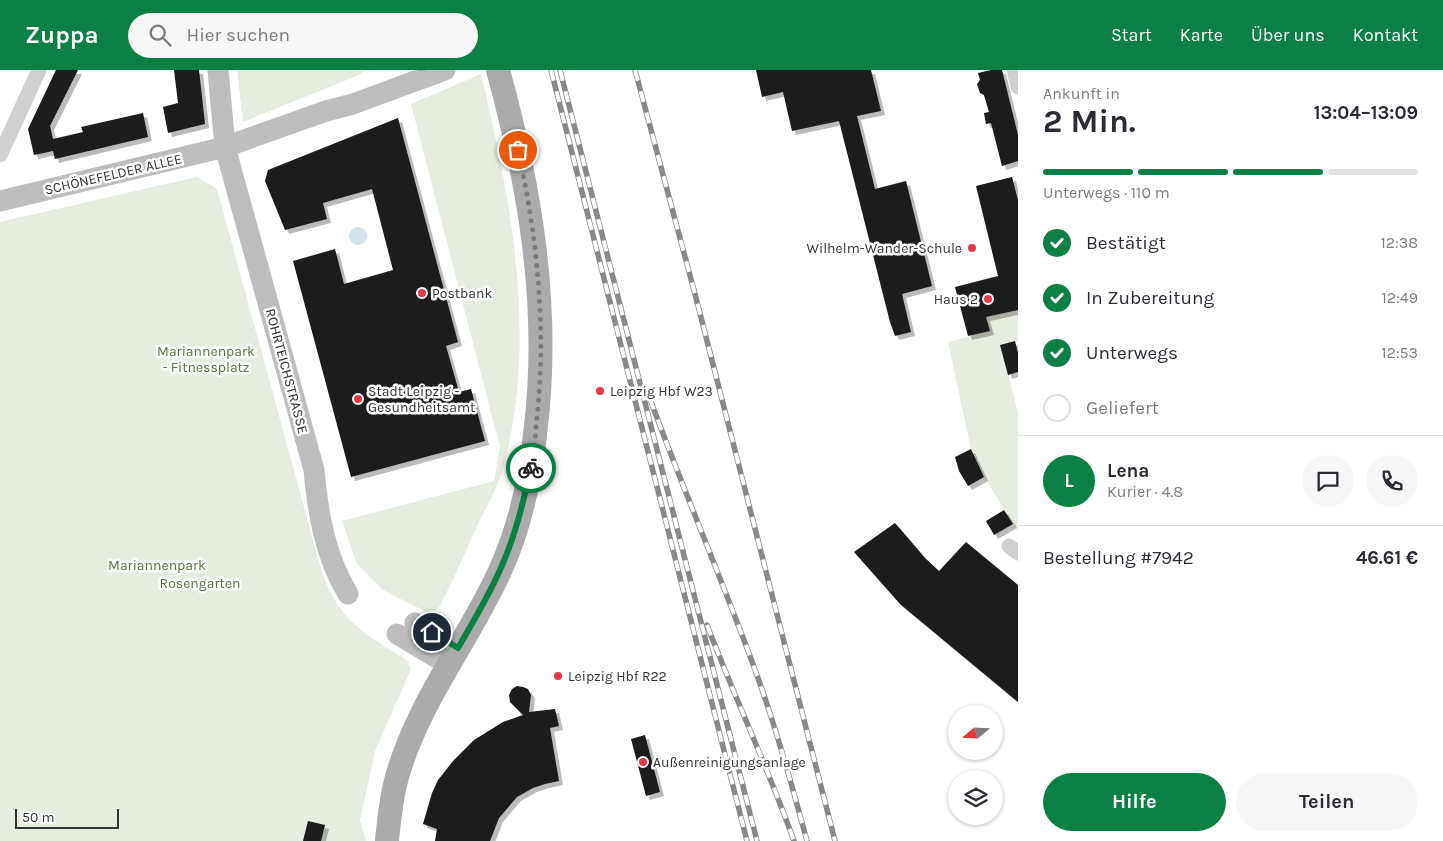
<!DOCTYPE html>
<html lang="de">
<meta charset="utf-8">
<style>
body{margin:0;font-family:Karla,sans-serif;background:#f7f7f7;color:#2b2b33;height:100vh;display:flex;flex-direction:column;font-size:19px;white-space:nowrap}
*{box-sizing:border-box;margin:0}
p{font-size:16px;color:#7c7c81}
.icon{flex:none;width:28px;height:28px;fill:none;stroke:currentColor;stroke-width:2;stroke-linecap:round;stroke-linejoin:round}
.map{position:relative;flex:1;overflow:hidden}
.sheet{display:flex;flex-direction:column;background:#fff;width:425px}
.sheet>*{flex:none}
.needle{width:32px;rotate:251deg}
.buttons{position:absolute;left:948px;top:635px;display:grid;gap:10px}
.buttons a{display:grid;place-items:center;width:55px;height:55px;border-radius:50%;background:#fff;box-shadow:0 1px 4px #0004;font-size:25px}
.scale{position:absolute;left:15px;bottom:12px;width:104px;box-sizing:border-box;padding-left:5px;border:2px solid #333;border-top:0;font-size:14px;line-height:18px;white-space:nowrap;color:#333;-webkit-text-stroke:4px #fff;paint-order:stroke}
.pin{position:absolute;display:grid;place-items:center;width:42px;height:42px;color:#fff;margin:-21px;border:2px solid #fff;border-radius:50%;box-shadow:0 1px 5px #0007}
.courier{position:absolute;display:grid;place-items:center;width:50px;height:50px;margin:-25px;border:4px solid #0b8043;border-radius:50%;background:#fff;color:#222;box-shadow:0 1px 6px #0007}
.summary em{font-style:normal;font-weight:700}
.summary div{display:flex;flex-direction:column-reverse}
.summary{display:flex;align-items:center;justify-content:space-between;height:85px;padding:0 25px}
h1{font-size:32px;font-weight:700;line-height:38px}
.bar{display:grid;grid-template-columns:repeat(4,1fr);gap:8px 5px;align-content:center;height:60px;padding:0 25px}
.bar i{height:6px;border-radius:4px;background:#e1e1e2}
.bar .current{background:#0b8043}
.bar p{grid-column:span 4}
.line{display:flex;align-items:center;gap:12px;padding:0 25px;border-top:1px solid #e1e1e2}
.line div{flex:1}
.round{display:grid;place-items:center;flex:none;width:52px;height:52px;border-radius:26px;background:#f7f7f7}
ol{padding:0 25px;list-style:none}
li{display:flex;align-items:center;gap:15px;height:55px}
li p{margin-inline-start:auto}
li .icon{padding:5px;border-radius:50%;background:#0b8043;color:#fff;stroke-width:4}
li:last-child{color:#7c7c81}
li i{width:28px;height:28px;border:2px solid #e1e1e2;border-radius:50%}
.primary-button{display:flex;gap:10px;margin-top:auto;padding:10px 25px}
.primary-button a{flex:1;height:58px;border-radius:30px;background:#0b8043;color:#fff;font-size:20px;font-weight:700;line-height:58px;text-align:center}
.primary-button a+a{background:#f7f7f7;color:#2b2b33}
header{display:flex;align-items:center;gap:30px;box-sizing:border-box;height:70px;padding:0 25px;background:#0b8043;color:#fff}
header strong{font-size:24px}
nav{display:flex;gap:28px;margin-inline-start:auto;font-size:18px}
.search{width:350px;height:45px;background:#f7f7f7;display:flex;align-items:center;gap:12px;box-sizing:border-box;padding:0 18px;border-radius:28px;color:#7c7c81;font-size:19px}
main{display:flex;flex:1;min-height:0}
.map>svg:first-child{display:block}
.green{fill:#e6ecdf}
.water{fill:#cfe2ee}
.building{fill:#1a1a1a;filter:url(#shadow)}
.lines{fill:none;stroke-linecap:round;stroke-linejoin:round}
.minor{stroke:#d0d0d0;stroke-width:15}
.secondary{stroke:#bdbdbd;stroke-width:21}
.primary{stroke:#ababab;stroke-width:24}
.tram{stroke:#888;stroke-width:1}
.rail-casing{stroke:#888;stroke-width:5.5}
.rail{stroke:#fff;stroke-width:4;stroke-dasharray:11;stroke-linecap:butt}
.done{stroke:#7a7a7a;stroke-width:5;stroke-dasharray:0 9}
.route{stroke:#0b8043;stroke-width:6}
.poi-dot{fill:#e63946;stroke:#fff;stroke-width:2}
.labels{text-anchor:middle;stroke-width:5;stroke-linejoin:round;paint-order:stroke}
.street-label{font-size:14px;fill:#333;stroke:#fff}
.poi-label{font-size:14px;fill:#333;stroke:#fff;text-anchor:start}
.park-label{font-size:14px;fill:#56703f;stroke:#fff}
</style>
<header>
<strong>Zuppa</strong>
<div class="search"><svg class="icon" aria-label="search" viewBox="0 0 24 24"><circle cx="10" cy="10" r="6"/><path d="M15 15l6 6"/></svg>Hier suchen</div>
<nav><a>Start</a><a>Karte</a><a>Über uns</a><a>Kontakt</a></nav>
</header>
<main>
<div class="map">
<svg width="1018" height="771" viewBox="0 0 1018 771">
<defs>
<filter id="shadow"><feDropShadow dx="4" dy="4" stdDeviation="0" flood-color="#0004"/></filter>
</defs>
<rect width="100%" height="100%" fill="#fff"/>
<!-- green -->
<path class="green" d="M237,0H365L359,5L243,52Z
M481,4C512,132 539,277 501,405C496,421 487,436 480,450C467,479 454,508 440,536L430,544L383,520L357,494L342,451L494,411L500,377L411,34Z
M197,107L217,119L322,503C329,520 337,537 350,550C366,567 389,578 408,591L411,599L375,681L360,750L366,771H0V152Z
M1018,240V271L1001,275L1018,343V461L984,407L971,379L948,272L989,261L986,247Z"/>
<!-- water -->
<path class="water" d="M349 166a9 9 0 1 1 18 0a9 9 0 1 1-18 0Z"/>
<!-- building -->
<path class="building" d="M56,0H78L50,56L53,69L83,62L81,57L143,43L148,67L55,89L53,81L34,85L28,59Z
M174,0H199L205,54L168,63L163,37L178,33Z
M756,0H871L881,41L857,46L875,119L906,111L932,216L902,224L911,262L895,266L890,252L839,51L792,61L783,22L762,27Z
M991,0H1002L1018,65V91L1002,96L991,53L986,54L984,43L989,42L984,25L980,23L977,14L980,10L978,3Z
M398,48L458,272L446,276L459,322L471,319L485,371L351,407L293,191L335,179L344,214L393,200L372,119L323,133L327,149L285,160L265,111L268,100Z
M1012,107L1018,130V240L986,247L990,261L968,266L955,217L998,206L976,116Z
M1015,271L1018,283V302L1008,305L1000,275Z
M971,379L984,407L968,416L959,401L955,387Z
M1004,440L1013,454L994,465L986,451Z
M895,453L925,488L939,501L966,472L1018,515V632L900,534L854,482Z
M517,616L523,617L528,619L531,625L529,642L555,639L559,656L550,658L559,711L545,714L533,718L517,727L499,748L490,771H435L437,759L423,754L432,723L438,710L453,691L474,670L503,652L523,645L510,632L509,625L512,619Z
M645,665L660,722L646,726L631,669Z
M308,751L325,755L321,771H303Z"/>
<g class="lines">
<!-- minor -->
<path class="minor" d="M1014,0L1018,17
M0,85L39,0
M1009,476L1018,483"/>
<!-- secondary -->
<path class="secondary" d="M218,0L225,77L314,400C318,444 325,486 348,524
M0,131L225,77L326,41L353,34L445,0
M415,553L458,578
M397,564L449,595"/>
<!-- primary -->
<path class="primary" d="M387,771C389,749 391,728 397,707C418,632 468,571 500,501C521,455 531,406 536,356C550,235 530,117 498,0"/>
<!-- tram -->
<path class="tram" d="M418,0H425"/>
<defs>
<path id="rail" d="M551,0L747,771
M560,0L757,771
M635,0L695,224L835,771
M650,329C683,419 721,507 754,597C775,654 791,712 807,771
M707,555C735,628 768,698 794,771"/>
</defs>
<!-- rail casing -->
<use href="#rail" class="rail-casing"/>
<!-- rail -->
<use href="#rail" class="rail"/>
</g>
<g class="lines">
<!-- done -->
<path class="done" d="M518,80C538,170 547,264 536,356C535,370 534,384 531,398"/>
<!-- route -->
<path class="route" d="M432,562L458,578C473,552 488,527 500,500C515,467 523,433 531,398"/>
</g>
<!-- markers -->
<g class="poi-dot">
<circle cx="972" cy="178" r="5"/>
<circle cx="422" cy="223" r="5"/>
<circle cx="988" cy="229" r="5"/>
<circle cx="600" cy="321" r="5"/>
<circle cx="358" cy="329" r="5"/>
<circle cx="558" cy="606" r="5"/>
<circle cx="643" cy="692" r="5"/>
</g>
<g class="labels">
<!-- street labels -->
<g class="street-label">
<text transform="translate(113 104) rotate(-13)" y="5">SCHÖNEFELDER ALLEE</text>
<text transform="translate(287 301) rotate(75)" y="5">ROHRTEICHSTRASSE</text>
</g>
<!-- poi labels -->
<g class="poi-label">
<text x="962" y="183" text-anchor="end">Wilhelm-Wander-Schule</text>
<text x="432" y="228">Postbank</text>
<text x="978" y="234" text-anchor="end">Haus 2</text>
<text x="368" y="326">Stadt Leipzig -<tspan x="368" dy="16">Gesundheitsamt</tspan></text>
<text x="610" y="326">Leipzig Hbf W23</text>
<text x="568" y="611">Leipzig Hbf R22</text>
<text x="653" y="697">Außenreinigungsanlage</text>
</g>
<!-- park labels -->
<g class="park-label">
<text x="206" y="286">Mariannenpark<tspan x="206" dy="16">- Fitnessplatz</tspan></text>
<text x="157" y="500">Mariannenpark</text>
<text x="200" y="518">Rosengarten</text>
</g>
</g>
</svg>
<div class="buttons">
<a><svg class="needle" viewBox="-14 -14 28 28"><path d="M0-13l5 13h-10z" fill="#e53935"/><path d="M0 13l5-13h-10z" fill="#7c7c81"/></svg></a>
<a><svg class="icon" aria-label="layers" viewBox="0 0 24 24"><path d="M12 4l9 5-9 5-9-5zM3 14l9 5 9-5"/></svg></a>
</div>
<div class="scale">50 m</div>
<div class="pin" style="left:518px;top:80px;background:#ea580c"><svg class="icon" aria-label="bag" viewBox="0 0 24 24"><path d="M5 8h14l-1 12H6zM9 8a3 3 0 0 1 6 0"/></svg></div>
<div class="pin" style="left:432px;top:562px;background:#1f2937"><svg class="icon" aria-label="home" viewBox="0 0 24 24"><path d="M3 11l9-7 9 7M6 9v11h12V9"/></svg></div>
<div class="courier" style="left:531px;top:398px"><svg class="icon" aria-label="bike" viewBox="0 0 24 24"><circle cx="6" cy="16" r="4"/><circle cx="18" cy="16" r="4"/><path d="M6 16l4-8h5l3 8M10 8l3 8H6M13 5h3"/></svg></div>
</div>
<section class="sheet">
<div class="summary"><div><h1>2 Min.</h1><p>Ankunft in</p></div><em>13:04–13:09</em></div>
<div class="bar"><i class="current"></i><i class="current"></i><i class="current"></i><i></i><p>Unterwegs · 110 m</p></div>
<ol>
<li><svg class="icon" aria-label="check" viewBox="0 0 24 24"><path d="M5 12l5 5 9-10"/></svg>Bestätigt<p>12:38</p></li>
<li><svg class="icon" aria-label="check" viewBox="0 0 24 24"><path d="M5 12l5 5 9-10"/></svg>In Zubereitung<p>12:49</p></li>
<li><svg class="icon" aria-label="check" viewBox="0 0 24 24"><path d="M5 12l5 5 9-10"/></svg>Unterwegs<p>12:53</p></li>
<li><i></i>Geliefert</li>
</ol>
<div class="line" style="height:90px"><b class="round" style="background:#0b8043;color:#fff">L</b><div><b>Lena</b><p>Kurier · 4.8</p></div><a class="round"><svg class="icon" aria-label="chat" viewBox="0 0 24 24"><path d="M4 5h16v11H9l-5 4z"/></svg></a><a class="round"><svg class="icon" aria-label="phone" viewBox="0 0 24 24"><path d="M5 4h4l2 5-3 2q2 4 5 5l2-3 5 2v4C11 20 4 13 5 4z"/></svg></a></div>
<div class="line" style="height:65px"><div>Bestellung #7942</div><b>46.61 €</b></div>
<div class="primary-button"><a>Hilfe</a><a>Teilen</a></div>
</section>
</main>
